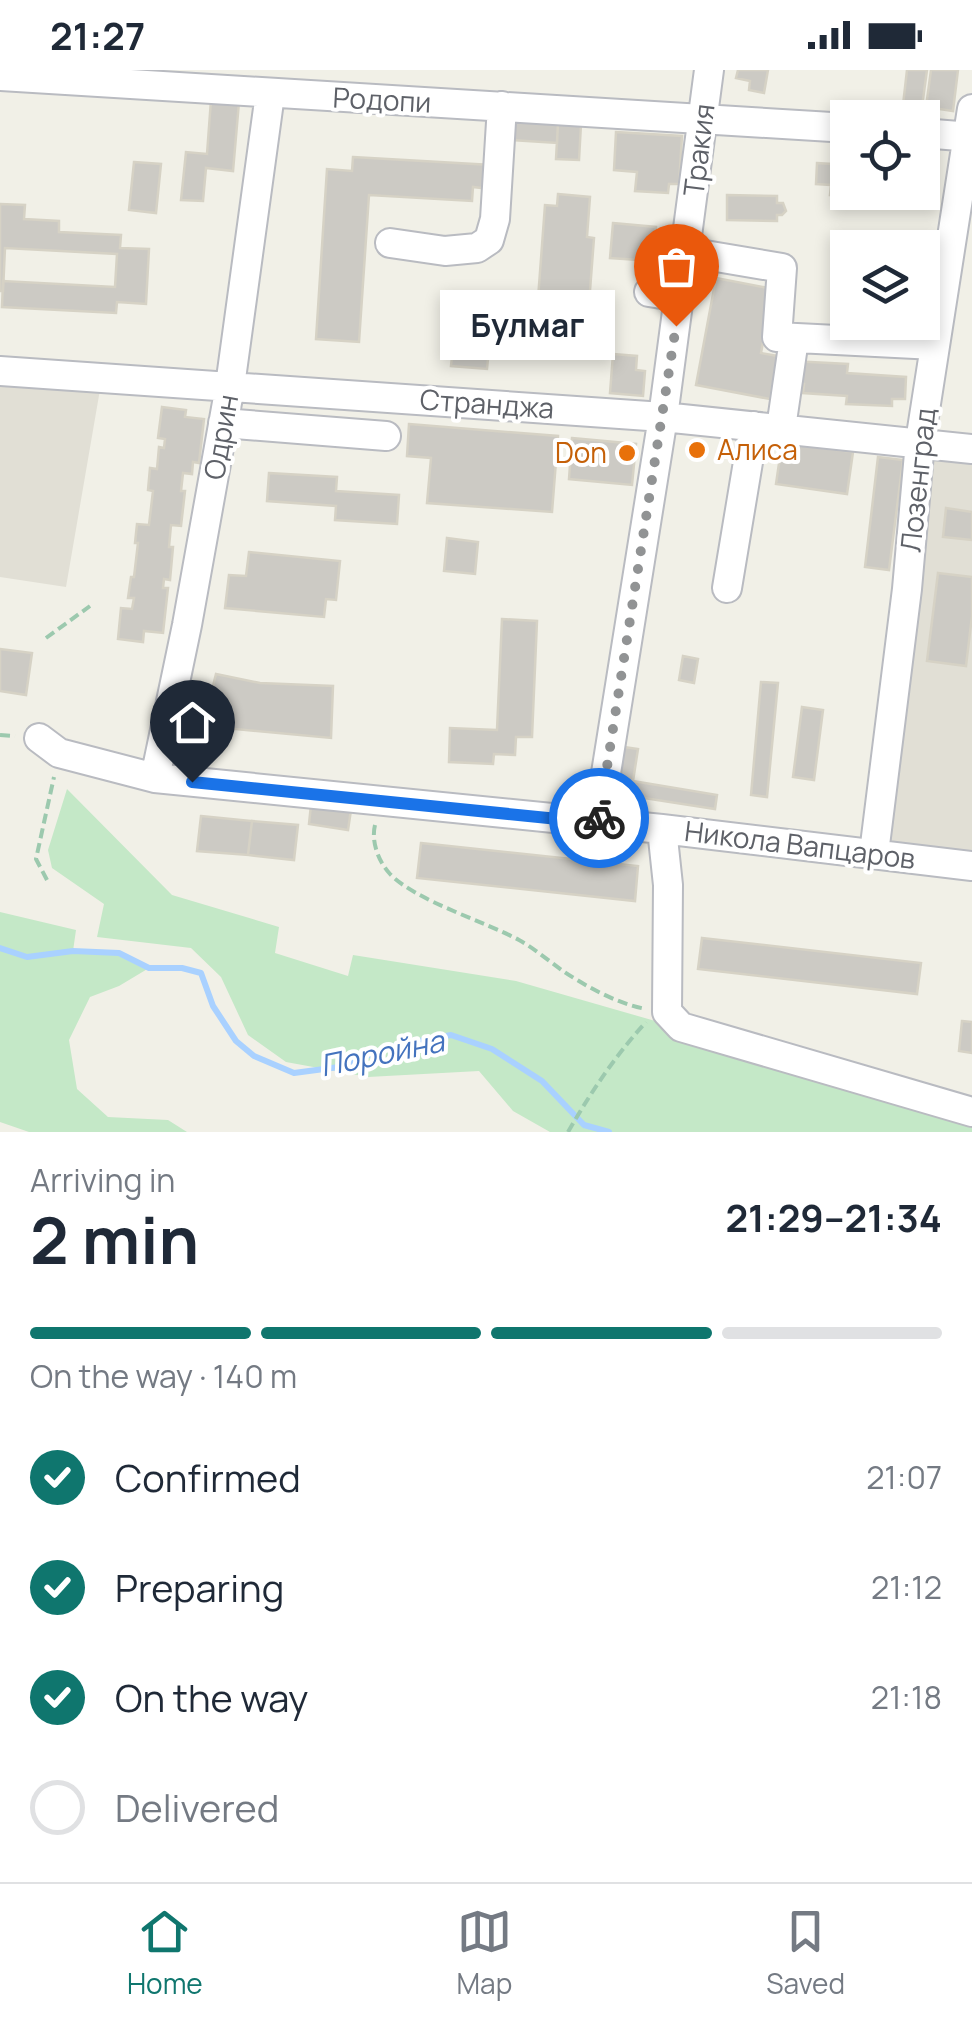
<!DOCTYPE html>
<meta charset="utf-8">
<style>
body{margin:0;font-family:Manrope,sans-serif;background:#f2f2f3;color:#1f2937;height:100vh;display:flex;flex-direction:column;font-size:38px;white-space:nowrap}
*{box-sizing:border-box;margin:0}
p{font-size:32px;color:#747a83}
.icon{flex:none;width:55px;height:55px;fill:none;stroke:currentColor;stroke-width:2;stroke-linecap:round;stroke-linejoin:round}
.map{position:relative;height:1062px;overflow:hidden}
.sheet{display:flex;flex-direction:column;background:#fff;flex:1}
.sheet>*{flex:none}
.buttons{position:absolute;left:830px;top:30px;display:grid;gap:20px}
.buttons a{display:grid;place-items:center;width:110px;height:110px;border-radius:0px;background:#fff;box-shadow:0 5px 15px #0003;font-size:50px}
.pin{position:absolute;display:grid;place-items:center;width:85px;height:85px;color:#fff;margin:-102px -42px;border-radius:50% 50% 50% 0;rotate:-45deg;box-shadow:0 0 10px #0007}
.pin .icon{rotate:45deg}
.courier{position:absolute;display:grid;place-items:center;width:100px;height:100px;margin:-50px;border:8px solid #1a73e8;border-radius:50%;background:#fff;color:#222;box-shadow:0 2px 12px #0007}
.bubble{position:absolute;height:70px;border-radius:0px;background:#fff;box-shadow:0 5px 15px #0003;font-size:32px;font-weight:700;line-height:70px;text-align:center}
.summary em{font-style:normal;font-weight:700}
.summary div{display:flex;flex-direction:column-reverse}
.summary{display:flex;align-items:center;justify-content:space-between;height:170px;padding:0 30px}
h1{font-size:65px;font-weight:700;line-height:75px}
.bar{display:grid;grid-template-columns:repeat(4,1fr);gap:15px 10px;align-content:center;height:120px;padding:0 30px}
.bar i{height:12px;border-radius:8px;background:#e0e1e3}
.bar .on{background:#0f766e}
.bar p{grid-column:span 4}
ol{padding:0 30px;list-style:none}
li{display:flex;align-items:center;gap:30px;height:110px}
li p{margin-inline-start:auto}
li .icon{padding:10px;border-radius:50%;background:#0f766e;color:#fff;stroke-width:4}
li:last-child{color:#747a83}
li i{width:55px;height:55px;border:5px solid #e0e1e3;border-radius:50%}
.status{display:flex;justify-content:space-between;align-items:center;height:70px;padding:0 50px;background:#fff;direction:ltr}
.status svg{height:28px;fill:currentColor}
.tab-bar{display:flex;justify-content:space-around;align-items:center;height:140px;border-top:2px solid #e0e1e3;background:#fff;font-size:28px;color:#747a83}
.tab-bar a{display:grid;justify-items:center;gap:5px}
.tab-bar .on{color:#0f766e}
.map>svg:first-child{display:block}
.education{fill:#e1dfd5}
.green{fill:#c4e8c7}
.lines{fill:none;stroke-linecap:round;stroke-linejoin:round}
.stream{stroke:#a9d1ff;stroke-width:6}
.building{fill:#cccac4;stroke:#d6d2c5;stroke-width:2.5}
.minor-casing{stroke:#b9bbc1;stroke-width:32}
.path{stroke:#9cc9ae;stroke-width:4;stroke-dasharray:10 5;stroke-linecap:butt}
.minor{stroke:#fff;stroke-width:28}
.done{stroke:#919394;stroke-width:10;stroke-dasharray:0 18}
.route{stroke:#1a73e8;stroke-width:12}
.food-dot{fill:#e8710a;stroke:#fff;stroke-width:4}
.labels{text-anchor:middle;stroke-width:8;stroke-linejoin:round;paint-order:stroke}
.street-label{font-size:28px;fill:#5e6168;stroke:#fff}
.food-label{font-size:28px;fill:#c56008;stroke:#fff;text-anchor:start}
.water-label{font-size:30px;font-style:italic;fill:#4473be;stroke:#fff}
</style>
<div class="status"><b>21:27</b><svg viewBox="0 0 49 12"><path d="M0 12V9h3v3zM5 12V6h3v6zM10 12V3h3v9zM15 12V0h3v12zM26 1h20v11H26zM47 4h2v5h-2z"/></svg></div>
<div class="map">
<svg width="972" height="1062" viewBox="0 0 972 1062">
<rect width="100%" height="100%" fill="#f1f0e7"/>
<!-- education -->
<path class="education" d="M0,301L102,308L66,517L0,507Z
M920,372L972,379V796L874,783Z"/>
<!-- green -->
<path class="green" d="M67,719L172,825L279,857L275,883L348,906L353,885L516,911L972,1042V1062H550L513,1041L479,1001L368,1007L286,992L248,965L221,907L191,878L97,867L104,834L52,798L48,780Z
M0,842L76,860L73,881L119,883L149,898L119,916L90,927L69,970L77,1019L108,1047L168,1050L187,1062H29L0,1052Z"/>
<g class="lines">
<!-- stream -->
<path class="stream" d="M0,878L27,887L73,881L119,883L149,898H182L201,903L213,936L236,971L254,986L294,1003L339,997L389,977L451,965L492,979L542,1011L584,1055L609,1062"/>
</g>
<!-- building -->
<path class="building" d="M738,0H768L764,23L749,20L750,11L736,8Z
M907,0H927L922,37L903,35Z
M931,0H958L953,41L926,37Z
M211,30L239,32L233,101L206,98L203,131L181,130L186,82L207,84Z
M514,50L558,53L557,73L512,70Z
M558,53L581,54L579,90L556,89Z
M616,62L682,66L679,114H669L668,123L635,121L637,102L614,100Z
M353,87L491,95L490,119L473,117L472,131L369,125L359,272L316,269L327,99L352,101Z
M134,92L161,94L156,143L129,140Z
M817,93L848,95V122H922V109H934L933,131L917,130L916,138L877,136V127L830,125L831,115L816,114Z
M558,124L590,127L587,167L594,168L587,260L555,257L557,231L538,229L545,135L557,136Z
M727,125L777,126V133H783L786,141L782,145H777V151L727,150Z
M0,134L25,135L24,149L59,151V162L121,165L120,178L149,179L146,234L117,232L116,243L2,237L3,211L115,217L117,184L5,178L3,221H0Z
M613,153L656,157L653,191L610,188Z
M716,208L773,219L761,283L778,286L770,329L696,315Z
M454,266L490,269L487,299L451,296Z
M613,284L637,286L636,300L645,301L643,326L610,323Z
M791,291L848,294L847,303L906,307L905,329H892V336L846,334L847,326L803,323L804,314H790Z
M162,337L186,340L185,347L204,349L199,393L193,392L192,404L183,403L181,421H185L181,456L171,455L169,477H173L170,510L164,509L163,518H168L163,563L144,561L143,572L118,569L121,538L132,539L134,528H128L131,507H134L138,473H135L137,454L149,455L153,421L148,420L150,398L157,399L159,377L164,378L165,369L158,368Z
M409,354L558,366L552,442L427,433L431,388L407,386Z
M572,368L636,374L632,415L569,409Z
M782,373L853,382L847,424L776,414Z
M878,387L903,390L889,500L865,497Z
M269,403L337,407L336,421L399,425L397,454L335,450L336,436L267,431Z
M946,438L972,442V470L943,467Z
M447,468L478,472L475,504L444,501Z
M249,482L340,491L336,530L326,529L324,547L225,538L229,505L246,506Z
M938,503L972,507V546L966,596L927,591Z
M502,549L537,551L532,667H516L515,685L494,684L493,694L449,692L450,658L497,660Z
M0,579L32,583L26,625L0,621Z
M683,586L698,589L694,613L679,610Z
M216,604L260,613L333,616L331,668L203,656Z
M761,612L778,613L767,727L751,725Z
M802,637L823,640L814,710L793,707Z
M624,677L638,679L633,711L619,709Z
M633,711L717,725L715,739L631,726Z
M311,735L351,740L348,760L309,754Z
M201,746L252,751L248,785L197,781Z
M252,751L298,755L294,790L248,785Z
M421,773L638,796L635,831L417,808Z
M702,868L921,893L917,924L698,899Z
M962,951L972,952V983L959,981Z"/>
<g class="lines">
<defs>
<path id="minor" d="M0,6L848,58
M922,63L972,67
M390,173L445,181L477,178L489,170L495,149L502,36
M687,182L782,198L777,267L935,275
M649,222L680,227
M0,301L663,347L972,379
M223,353L386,366
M781,358L794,269
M727,518L754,356
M39,668L59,683L155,708L662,759L972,796
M155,708L187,555L230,316L270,24
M598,753L663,347L709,0
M662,759L668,815L667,942L681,957L972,1042
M874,783L907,519L920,372L972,39"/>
</defs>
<!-- minor casing -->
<use href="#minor" class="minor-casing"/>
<!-- path -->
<path class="path" d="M46,568L90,536
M0,665L15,666
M375,755C371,771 378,791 390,804C416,831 484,851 519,870C535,879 549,891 563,901C587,917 618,934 646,939
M47,810L36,789L54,707
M568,1062C591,1022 615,986 646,952"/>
<!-- minor -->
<use href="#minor" class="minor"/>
</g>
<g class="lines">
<!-- done -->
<path class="done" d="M599,748L676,256"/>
<!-- route -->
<path class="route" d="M192,712L598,753L599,748"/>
</g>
<!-- markers -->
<g class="food-dot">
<circle cx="697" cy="380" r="10"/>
<circle cx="627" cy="383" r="10"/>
</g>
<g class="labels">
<!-- street labels -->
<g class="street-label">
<text transform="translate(382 30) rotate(3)" y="10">Родопи</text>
<text transform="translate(699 80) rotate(-83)" y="10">Тракия</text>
<text transform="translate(487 334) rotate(4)" y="10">Странджа</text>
<text transform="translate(221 367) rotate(-80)" y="10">Одрин</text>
<text transform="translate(918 410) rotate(-84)" y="10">Лозенград</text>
<text transform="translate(800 775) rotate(7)" y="10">Никола Вапцаров</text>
</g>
<!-- food labels -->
<g class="food-label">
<text x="717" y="390">Алиса</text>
<text x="607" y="393" text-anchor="end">Don</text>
</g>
<!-- water labels -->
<g class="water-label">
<text transform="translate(382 984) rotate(-12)" y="10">Поройна</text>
</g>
</g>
</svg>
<div class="buttons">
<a><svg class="icon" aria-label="locate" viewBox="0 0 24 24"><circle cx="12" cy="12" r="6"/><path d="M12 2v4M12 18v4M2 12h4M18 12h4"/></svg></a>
<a><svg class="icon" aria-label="layers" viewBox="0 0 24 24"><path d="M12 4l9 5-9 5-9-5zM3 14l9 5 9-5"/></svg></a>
</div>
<div class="pin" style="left:676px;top:256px;background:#ea580c"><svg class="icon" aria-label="bag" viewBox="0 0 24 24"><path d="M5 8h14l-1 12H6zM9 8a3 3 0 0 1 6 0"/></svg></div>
<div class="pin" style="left:192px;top:712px;background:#1f2937"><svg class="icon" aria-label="home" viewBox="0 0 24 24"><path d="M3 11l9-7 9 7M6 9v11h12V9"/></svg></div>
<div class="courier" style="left:599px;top:748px"><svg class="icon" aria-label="bike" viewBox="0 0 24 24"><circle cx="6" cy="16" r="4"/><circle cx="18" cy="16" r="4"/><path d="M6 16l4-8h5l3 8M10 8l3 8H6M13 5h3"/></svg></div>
<div class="bubble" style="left:440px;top:220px;width:175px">Булмаг</div>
</div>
<section class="sheet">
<div class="summary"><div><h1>2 min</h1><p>Arriving in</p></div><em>21:29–21:34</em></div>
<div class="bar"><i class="on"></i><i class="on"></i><i class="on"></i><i></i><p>On the way · 140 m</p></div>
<ol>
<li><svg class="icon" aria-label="check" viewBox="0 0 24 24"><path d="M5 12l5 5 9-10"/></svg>Confirmed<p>21:07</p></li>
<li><svg class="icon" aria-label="check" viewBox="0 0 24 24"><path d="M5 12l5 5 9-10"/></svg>Preparing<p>21:12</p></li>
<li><svg class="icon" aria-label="check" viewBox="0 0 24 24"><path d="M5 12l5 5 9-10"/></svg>On the way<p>21:18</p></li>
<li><i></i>Delivered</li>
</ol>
</section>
<nav class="tab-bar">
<a class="on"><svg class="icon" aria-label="home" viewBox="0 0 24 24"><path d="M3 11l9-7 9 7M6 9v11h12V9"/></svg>Home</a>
<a><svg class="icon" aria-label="map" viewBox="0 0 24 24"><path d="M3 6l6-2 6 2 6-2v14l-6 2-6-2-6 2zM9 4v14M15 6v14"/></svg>Map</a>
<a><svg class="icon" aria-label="saved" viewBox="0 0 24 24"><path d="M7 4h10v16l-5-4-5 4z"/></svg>Saved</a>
</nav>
